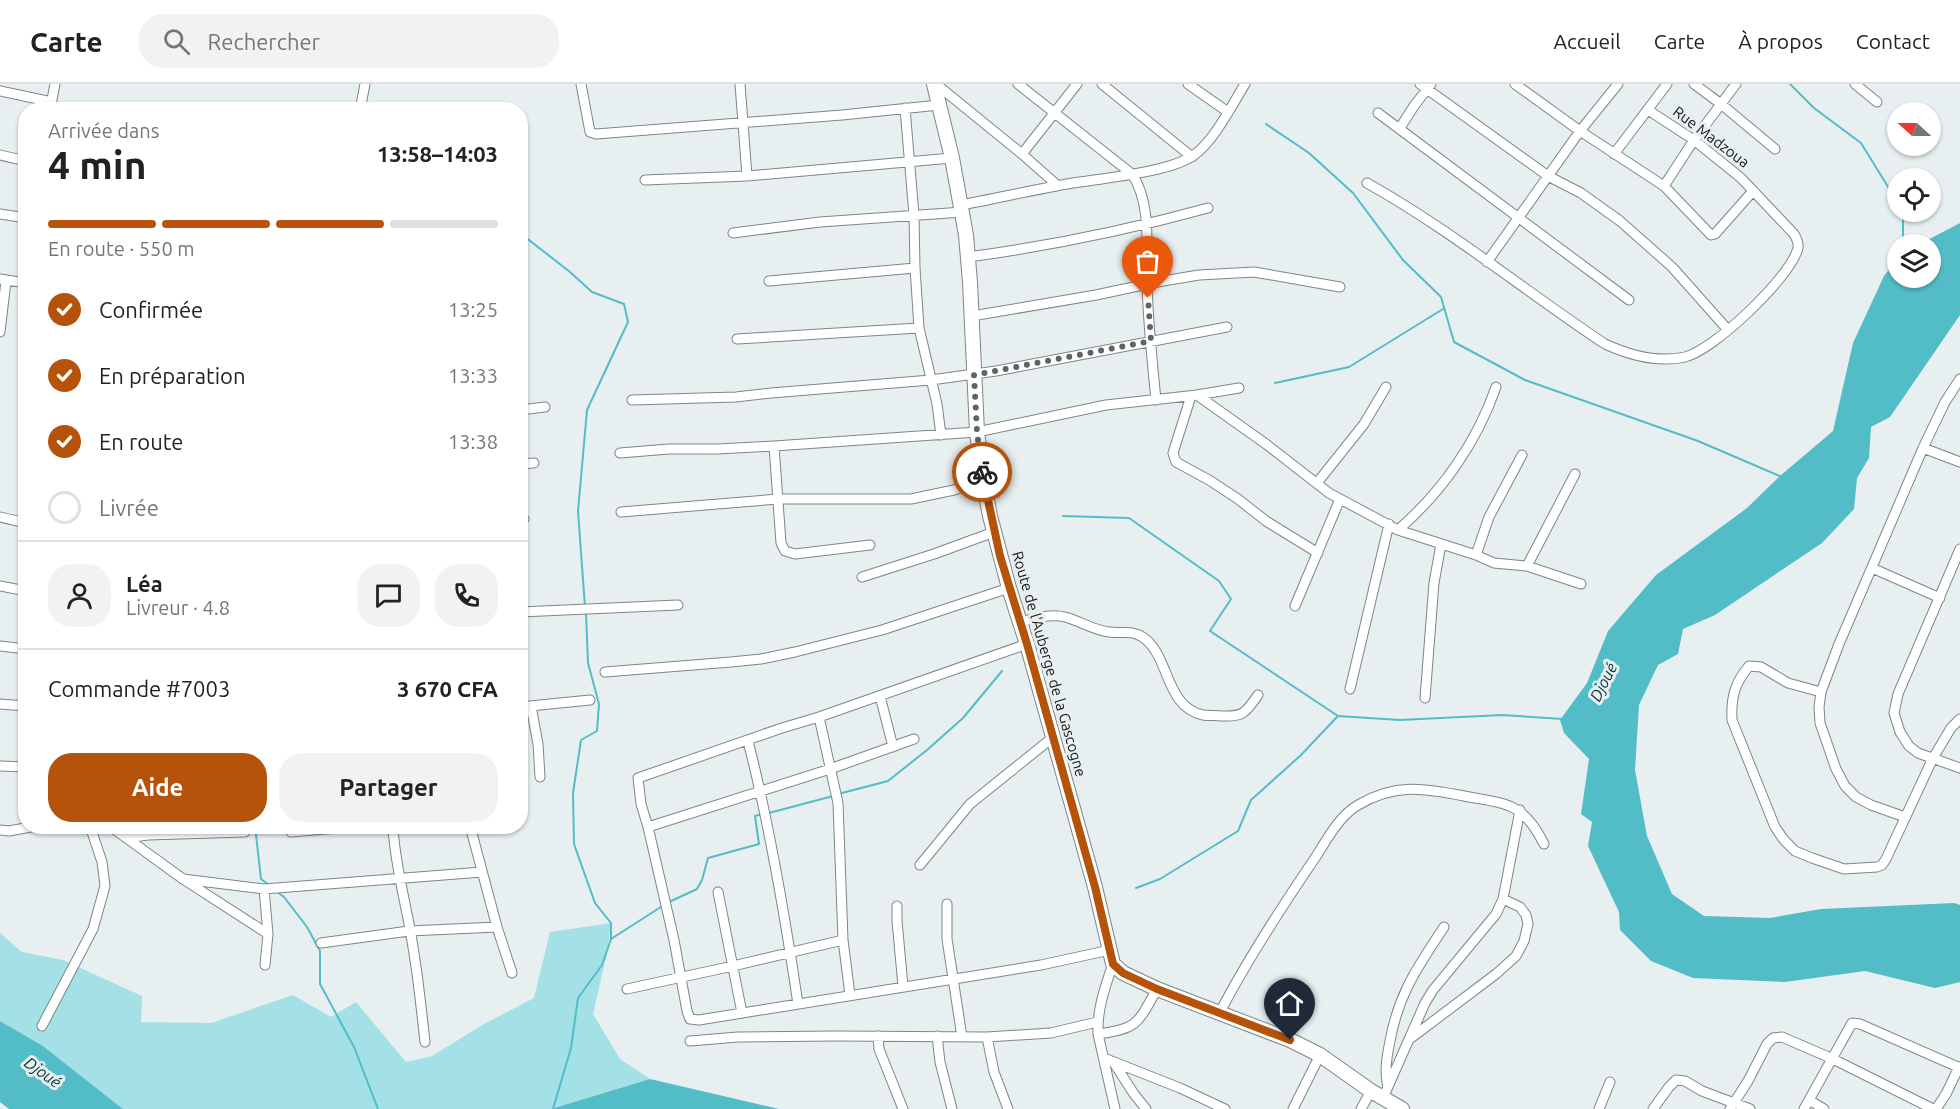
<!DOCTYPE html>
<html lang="fr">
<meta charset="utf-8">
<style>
body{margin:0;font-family:Ubuntu,sans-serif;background:#f2f2f2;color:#222;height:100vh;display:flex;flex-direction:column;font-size:22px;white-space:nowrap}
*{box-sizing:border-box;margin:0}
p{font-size:20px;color:#767676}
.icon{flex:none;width:33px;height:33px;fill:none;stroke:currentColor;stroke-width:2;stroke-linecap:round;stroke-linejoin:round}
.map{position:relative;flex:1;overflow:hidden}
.details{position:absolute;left:18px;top:18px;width:510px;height:732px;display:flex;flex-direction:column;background:#fff;border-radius:24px;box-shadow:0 2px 4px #0004}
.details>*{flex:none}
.needle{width:39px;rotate:291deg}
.controls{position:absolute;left:1887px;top:18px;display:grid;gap:12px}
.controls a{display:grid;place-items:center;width:54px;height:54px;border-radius:50%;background:#fff;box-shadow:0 2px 4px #0004;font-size:30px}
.pin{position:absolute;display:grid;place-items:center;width:51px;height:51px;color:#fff;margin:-62px -26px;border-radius:50% 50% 50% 0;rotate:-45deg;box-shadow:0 0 6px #0007}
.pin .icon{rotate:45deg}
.courier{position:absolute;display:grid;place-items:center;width:60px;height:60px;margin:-30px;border:4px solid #b45309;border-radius:50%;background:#fff;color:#222;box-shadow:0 2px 8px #0007}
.headline em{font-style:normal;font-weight:700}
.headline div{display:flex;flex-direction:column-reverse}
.headline{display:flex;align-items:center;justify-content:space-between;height:102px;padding:0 30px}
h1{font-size:39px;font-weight:700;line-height:45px}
.bar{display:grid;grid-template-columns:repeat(4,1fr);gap:9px 6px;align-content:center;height:72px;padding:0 30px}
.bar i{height:8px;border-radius:4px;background:#e0e0e0}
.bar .on{background:#b45309}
.bar p{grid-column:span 4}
.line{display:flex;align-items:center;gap:15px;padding:0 30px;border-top:2px solid #e0e0e0}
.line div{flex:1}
.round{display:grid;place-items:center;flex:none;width:63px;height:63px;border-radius:24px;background:#f2f2f2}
ol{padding:0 30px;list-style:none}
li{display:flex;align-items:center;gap:18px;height:66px}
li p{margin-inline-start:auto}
li .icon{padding:6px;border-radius:50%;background:#b45309;color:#fff;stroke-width:4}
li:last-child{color:#767676}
li i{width:33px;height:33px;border:3px solid #e0e0e0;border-radius:50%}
.cta{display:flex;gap:12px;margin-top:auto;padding:12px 30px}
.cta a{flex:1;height:69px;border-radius:24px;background:#b45309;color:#fff;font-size:24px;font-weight:700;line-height:69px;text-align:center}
.cta a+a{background:#f2f2f2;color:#222}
header{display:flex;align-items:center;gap:36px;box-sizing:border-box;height:84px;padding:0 30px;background:#fff;border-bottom:2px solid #e0e0e0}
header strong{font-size:28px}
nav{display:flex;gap:33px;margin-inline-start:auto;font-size:21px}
.search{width:420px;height:54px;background:#f2f2f2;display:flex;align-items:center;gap:15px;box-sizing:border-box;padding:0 21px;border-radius:24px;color:#767676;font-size:22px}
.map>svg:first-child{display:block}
.green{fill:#a3e1e7}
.water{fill:#53bdc7}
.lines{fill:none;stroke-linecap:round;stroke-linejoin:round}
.stream{stroke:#53bdc7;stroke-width:2}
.street-casing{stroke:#7e8686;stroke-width:11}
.secondary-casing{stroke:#7e8686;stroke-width:16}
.street{stroke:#fff;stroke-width:9}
.secondary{stroke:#fff;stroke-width:14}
.done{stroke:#5e6363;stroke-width:6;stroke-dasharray:0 10.8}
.route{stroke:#b45309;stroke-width:8}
.labels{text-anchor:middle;stroke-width:6;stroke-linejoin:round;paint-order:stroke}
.street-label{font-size:15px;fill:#141717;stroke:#e7eff0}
.water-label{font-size:16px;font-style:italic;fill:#01363a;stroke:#e7eff0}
</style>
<header>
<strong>Carte</strong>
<div class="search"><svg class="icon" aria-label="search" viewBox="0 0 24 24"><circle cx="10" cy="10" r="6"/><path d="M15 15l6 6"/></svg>Rechercher</div>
<nav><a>Accueil</a><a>Carte</a><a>À propos</a><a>Contact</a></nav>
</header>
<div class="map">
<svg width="1960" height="1025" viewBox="0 0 1960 1025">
<rect width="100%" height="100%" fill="#e7eff0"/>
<!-- green -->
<path class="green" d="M611,839L607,869L593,930L620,975L650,995L551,1025H123L43,962L0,937V849L22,868L63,876L142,912L141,938L211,939L293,911L331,933L356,918L406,978L432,972L484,940L534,914L550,848Z"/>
<!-- water -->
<path class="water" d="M1960,139V231L1890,333L1871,343L1869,374L1857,394L1854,425L1822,459L1715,531L1683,545L1678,570L1658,581L1639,621L1635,686L1647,752L1672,810L1704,832L1770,834L1821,825L1954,819L1960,821V898L1935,904L1865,887L1785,898L1693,894L1651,877L1620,846L1619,828L1588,762L1592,738L1581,730L1589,675L1564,649L1560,636L1587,599L1608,547L1656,491L1747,424L1780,392L1833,347L1853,259L1884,192L1897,176L1898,194H1930V160H1920Z
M0,937L43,962L123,1025H9L0,1018Z
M650,995L779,1025H551Z"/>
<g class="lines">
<!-- stream -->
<path class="stream" d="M1790,0L1814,24L1861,59L1898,119
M1266,40L1309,69L1353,109L1403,176L1441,213L1454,258L1525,296L1698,357L1782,393
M1903,128V160
M520,149L570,188L592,208L624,220L628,238L587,326L578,427L585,523
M1275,299L1349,283L1443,225
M1063,432L1129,434L1219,497L1231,515L1210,547L1338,632L1400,636L1502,631L1563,635
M838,710L888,697L927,666L963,634L1002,587
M769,729L833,712
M255,742L261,795L269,801
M1136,804L1160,795L1238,747L1251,716L1300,672L1337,633
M276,807L284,813L307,843L320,867V900L354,963L378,1025
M669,818L697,805L702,796L708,774L759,760L755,732L763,730
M611,855L664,821
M553,1025L571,964L578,914L602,881L611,855V839L595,819L574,760L573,709L581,656L597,647L599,620L588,579L586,529"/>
<defs>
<path id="street" d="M581,0L590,48L596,50L842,31L939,21
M740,0L747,92
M936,0L1022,70L1057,101
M1018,0L1132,90C1152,120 1146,164 1147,199C1148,238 1152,277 1156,316
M1102,0L1192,73
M1188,0L1228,28
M1420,0L1548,92L1581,109L1620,137L1672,183L1728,246
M1515,0L1580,47L1664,102L1711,151L1715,150L1753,107
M1694,0L1721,20L1775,65
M1855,0L1877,18
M0,7L52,18
M905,24L914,131L915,184L919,244L937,320L941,351
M50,26L55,0
M360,26L365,0
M1378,29L1629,216
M1400,44L1414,22L1431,0
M1022,70L1077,0
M1614,70L1667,0
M0,71L26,77
M645,96L747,92L952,74
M1367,99C1451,146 1525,207 1605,260C1629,271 1658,279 1685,273C1714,266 1788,195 1797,167C1800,161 1797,155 1794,150L1741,94L1694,56L1648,26
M1664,102L1694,56L1736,0
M961,121C993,115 1024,108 1056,102C1090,95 1168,90 1194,71C1214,57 1232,21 1245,0
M0,130L26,134
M733,149L820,138L963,128
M968,173C1050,162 1128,146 1208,124
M1487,178L1580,47L1618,0
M0,195L26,199
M769,197L915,184
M972,232L1096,211L1157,198L1199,191L1254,188L1340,203
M0,248L6,197
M737,255L919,244
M1197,311L1239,304
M1191,312L1173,369L1176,378L1209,396L1238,415L1266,437L1318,469
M632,316L736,313L771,309L931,296L996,287L1227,243
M520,326L545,323
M774,362L781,459L785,467L795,470L870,461
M1923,364L1960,378
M620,369L669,365H718L774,362L977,348L1106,321L1197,311L1266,360L1329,409L1398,446L1476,471L1494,479L1527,482L1581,500
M520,380L534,379
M1317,399L1364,340L1386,303
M621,428L778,415H911L954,406L983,396
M0,433L26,439
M520,435H524
M1398,446C1442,408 1477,358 1496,303
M1960,465L1898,610L1894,629L1900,648L1909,662L1918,669L1960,684
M1476,471L1489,433L1522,371
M1527,482L1575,390
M1872,484L1940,514
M862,493L934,470L994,448
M0,502L26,507
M1295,522L1340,415
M520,528L678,521
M1020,538C1034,535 1050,529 1065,533C1080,537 1093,546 1109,548C1122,550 1131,545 1144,554C1170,573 1165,623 1203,631C1209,632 1216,631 1222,632C1244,633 1246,628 1258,611
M1027,560L819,633L782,644L638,694L641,720L648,743L674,856L687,927L690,935L699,936L1041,881L1110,866
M0,562L26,565
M605,588L731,578L761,575L795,568L882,546L1009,504
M1350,605L1389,440
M1821,608L1788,599L1761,583L1749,582C1734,600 1731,614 1732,636L1775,743L1784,756L1795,767L1812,774L1844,785L1877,783L1882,781L1886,775L1933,674L1951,644L1960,635
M880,612L893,663
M1425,614L1434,499L1441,460
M0,620L26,622
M531,622L538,660L540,693
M520,623L590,616
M819,633L838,719L843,856L850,911
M748,657C770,743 785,832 798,920
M0,682L26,683
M1905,733L1871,721L1856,713L1845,702L1836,685L1820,639L1819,623L1821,608L1839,560L1923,364L1945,318L1960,295
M110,742L183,795L268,850
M393,742C394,769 400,794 405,820C415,866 420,912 425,958
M470,742L497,843L512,889
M648,743L830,685L914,655
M0,746L9,747L36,742
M291,748L337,744L404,742
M126,754L148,751L245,748
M920,781L970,720L1052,654
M183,795L264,805L482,788
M264,805L268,850L265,881
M718,808L742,929
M947,820V855L962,953
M897,822V837L903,902
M321,859L409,847L497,843
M1113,880C1105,903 1097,925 1098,950L1115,1025
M627,905L733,882L843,856
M1219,930C1247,876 1281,824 1315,774C1327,756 1338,733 1358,721C1395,699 1424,704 1464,712C1507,720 1523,718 1544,760
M42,942L93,845L105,802L102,778L90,742
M1098,950C1138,945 1138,939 1157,905
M878,952L879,965L903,1025
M937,952L940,978L952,1025
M987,953L994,988L1008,1025
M1411,954L1496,890L1516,872L1524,857L1528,840L1526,831L1520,823L1503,815
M690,957L738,953L836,952L987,953L1051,949L1097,938
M1104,974L1180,1004L1225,1025
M1114,979L1134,1010L1146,1025
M1388,1003C1384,988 1387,972 1390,957C1399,908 1418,883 1444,843
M1383,1014L1425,919L1433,906L1496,830L1503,815L1520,726
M1809,1016L1824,1025
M1293,1025L1320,971
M1361,1025L1371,1007
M1599,1025L1610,998
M1653,1025L1669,1003L1676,996L1685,997L1702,1007L1750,1025
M1730,1025L1748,997L1767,960L1773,954L1782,953L1833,975L1933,1025
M1804,1025L1852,939L1860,940L1960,984
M1936,1025L1946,1010L1959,983"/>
<path id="secondary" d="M934,0L952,74L966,151L970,198L977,348L983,396L990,432L1009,504L1027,560L1095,803L1113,880L1123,889L1157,905L1290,956L1320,971L1371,1007L1402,1025"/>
</defs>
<!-- street casing -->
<use href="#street" class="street-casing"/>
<!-- secondary casing -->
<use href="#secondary" class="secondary-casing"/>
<!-- street -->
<use href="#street" class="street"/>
<!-- secondary -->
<use href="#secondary" class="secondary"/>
</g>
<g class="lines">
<!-- done -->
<path class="done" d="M982,388L977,348L974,291L1151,257L1148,214"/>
<!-- route -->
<path class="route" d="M982,388L1000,472L1027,560L1095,803L1113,880L1123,889L1157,905L1290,956"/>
</g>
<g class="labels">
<!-- street labels -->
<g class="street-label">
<text transform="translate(1711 53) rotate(37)" y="5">Rue Madzoua</text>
<text transform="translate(1049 580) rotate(74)" y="5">Route de l'Auberge de la Gascogne</text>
</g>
<!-- water labels -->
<g class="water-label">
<text transform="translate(1603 598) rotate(-63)" y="6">Djoué</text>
<text transform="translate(43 988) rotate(35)" y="6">Djoué</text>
</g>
</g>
</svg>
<div class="controls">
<a><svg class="needle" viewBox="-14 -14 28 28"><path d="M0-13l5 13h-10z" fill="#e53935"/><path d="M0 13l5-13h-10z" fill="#767676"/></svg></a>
<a><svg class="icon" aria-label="locate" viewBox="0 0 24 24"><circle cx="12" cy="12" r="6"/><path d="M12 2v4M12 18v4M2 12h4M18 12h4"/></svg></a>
<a><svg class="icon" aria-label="layers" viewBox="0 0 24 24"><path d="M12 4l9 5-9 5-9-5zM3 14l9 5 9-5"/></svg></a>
</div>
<div class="pin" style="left:1148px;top:214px;background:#ea580c"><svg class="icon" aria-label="bag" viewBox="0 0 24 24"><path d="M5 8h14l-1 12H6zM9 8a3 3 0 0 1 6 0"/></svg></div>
<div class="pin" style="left:1290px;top:956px;background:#1f2937"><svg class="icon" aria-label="home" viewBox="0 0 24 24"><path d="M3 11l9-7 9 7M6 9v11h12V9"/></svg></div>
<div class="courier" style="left:982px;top:388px"><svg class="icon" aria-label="bike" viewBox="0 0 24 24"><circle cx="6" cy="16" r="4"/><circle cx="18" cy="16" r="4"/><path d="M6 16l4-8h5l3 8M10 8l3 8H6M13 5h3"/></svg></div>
<section class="details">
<div class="headline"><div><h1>4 min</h1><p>Arrivée dans</p></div><em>13:58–14:03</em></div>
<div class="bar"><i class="on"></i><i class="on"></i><i class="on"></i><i></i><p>En route · 550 m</p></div>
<ol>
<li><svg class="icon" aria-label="check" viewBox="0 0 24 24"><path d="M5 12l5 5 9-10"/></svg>Confirmée<p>13:25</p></li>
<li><svg class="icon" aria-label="check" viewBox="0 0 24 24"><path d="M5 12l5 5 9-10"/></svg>En préparation<p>13:33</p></li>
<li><svg class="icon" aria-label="check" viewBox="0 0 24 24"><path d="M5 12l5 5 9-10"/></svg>En route<p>13:38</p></li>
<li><i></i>Livrée</li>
</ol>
<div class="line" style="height:108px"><a class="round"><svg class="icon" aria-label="person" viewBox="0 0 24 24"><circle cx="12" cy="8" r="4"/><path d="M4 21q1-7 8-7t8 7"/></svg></a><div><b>Léa</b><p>Livreur · 4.8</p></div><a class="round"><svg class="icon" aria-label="chat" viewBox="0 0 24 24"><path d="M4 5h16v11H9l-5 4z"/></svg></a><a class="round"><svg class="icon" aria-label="phone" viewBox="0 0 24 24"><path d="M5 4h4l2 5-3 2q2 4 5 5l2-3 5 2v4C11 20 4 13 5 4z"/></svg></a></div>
<div class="line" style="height:78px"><div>Commande #7003</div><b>3 670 CFA</b></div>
<div class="cta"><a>Aide</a><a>Partager</a></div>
</section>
</div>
